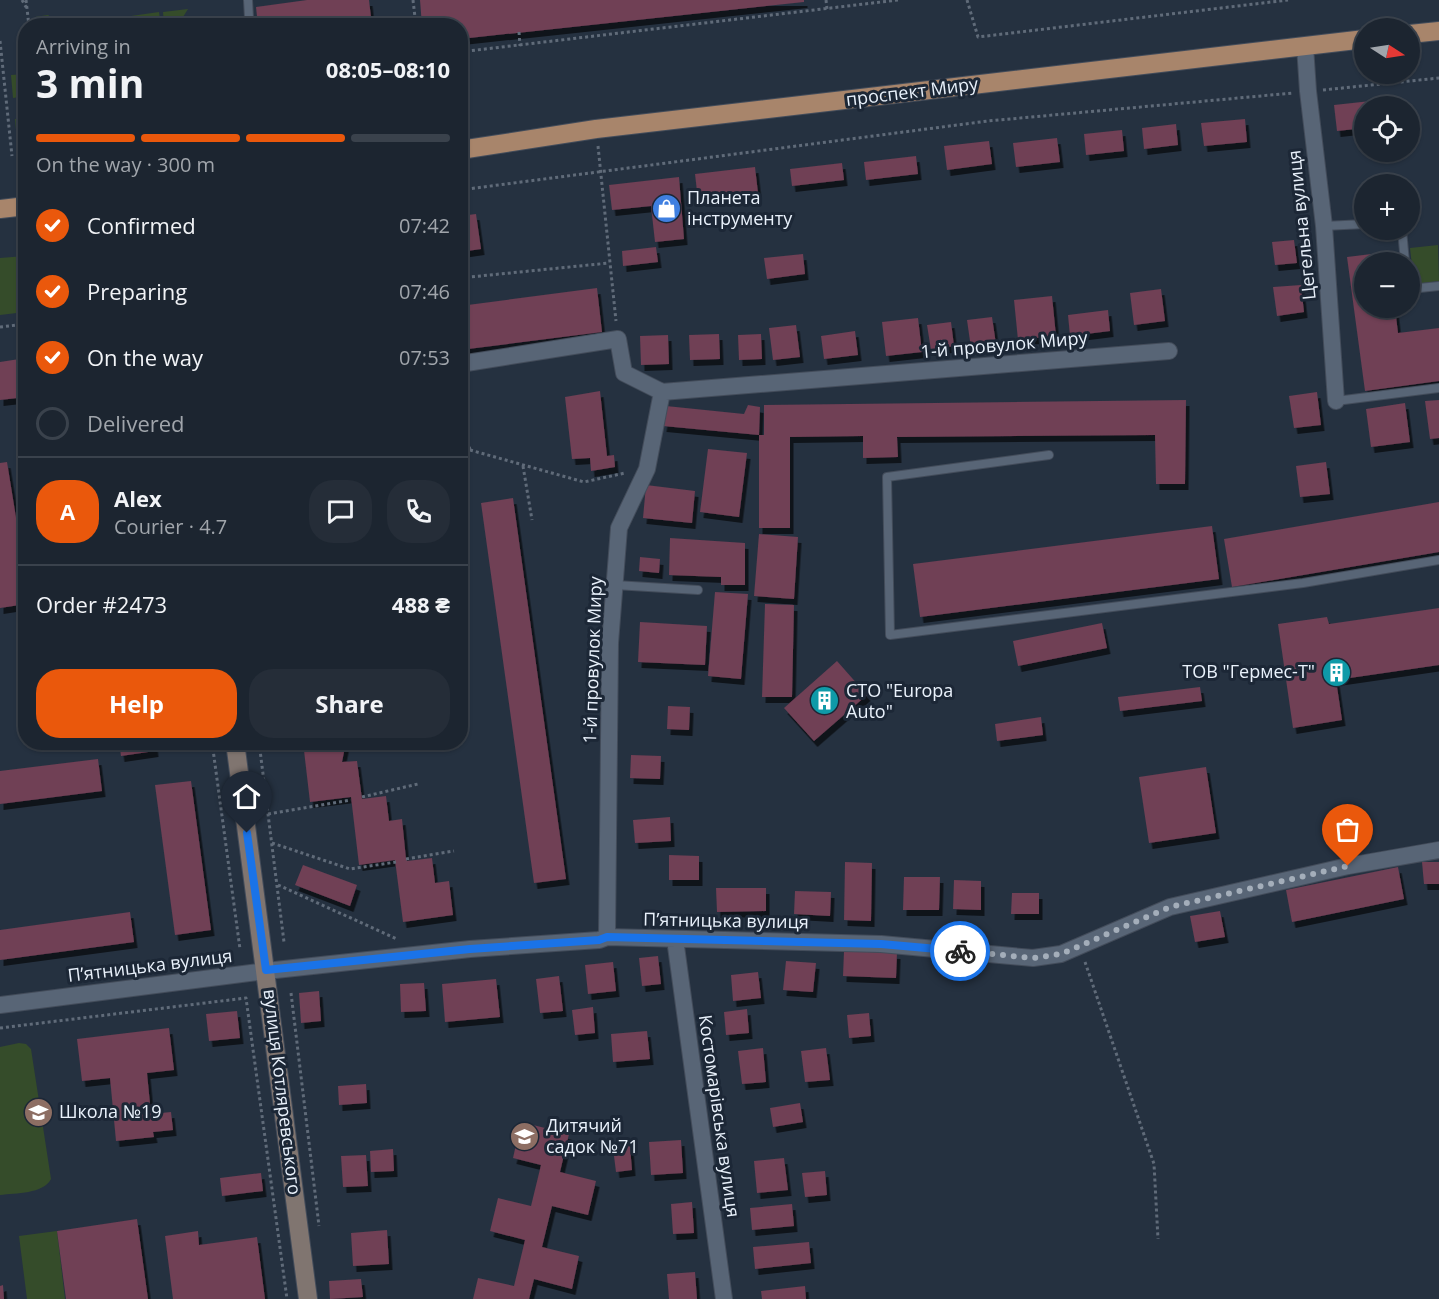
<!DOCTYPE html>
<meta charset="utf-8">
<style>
body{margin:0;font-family:"Open Sans",sans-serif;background:#252d38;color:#f1f3f6;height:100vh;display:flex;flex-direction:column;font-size:22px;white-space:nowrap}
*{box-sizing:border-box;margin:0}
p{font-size:20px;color:#a0a5ab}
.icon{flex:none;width:33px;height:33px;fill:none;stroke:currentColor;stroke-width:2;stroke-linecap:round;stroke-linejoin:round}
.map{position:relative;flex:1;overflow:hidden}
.drawer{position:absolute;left:18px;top:18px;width:450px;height:732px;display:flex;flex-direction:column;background:#1c2530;border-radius:24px;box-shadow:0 2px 4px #0004,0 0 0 2px #3a424c}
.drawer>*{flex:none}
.needle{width:39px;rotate:102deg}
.buttons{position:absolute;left:1354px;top:18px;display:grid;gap:12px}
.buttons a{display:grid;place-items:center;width:66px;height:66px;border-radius:50%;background:#1c2530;box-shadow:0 2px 4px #0004,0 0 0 2px #3a424c;font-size:30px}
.pin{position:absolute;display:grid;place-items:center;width:51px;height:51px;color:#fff;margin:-62px -26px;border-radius:50% 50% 50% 0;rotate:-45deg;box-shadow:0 0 6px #0007}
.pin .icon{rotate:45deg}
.courier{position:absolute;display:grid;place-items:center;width:60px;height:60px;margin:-30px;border:4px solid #1a73e8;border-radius:50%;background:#fff;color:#222;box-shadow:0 2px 8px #0007}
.head em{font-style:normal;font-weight:700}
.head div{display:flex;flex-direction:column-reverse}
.head{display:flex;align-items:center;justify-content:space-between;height:102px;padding:0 18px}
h1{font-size:39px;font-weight:700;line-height:45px}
.bar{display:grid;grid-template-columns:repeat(4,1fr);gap:9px 6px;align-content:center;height:72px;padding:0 18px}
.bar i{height:8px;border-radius:4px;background:#3a424c}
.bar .current{background:#ea580c}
.bar p{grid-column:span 4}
.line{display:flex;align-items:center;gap:15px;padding:0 18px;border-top:2px solid #3a424c}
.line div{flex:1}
.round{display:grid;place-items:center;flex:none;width:63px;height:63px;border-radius:24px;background:#252d38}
ol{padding:0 18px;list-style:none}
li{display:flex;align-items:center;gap:18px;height:66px}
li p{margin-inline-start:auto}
li .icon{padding:6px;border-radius:50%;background:#ea580c;color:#fff;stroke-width:4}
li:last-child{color:#a0a5ab}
li i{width:33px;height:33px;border:3px solid #3a424c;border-radius:50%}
.button{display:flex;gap:12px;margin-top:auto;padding:12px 18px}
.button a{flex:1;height:69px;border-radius:24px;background:#ea580c;color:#fff;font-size:24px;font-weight:700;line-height:69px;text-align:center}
.button a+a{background:#252d38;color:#f1f3f6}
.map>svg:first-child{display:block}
.green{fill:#354c2a}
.building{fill:#6f3f54;filter:url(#shadow)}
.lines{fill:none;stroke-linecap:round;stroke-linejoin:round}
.lane-casing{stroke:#434c5a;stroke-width:10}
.street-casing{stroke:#434c5a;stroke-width:18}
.secondary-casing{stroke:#434c5a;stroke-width:20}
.primary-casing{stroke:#434c5a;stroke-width:20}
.path{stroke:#606b79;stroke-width:3;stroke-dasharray:3 3;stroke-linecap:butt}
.lane{stroke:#586576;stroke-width:8}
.street{stroke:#586576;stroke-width:16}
.secondary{stroke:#807570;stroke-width:18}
.primary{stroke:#a8856b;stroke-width:18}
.done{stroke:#a4aeba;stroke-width:6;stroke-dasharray:0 10.8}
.route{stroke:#1a73e8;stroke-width:8}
.labels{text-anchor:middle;stroke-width:6;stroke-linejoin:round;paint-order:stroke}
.street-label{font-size:18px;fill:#e9f1fb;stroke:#1c2736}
.poi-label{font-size:18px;fill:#e9f1fb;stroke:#1c2736;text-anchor:start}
</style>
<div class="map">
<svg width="1439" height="1299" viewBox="0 0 1439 1299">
<defs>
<filter id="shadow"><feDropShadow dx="3.5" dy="6" stdDeviation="0" flood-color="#0009"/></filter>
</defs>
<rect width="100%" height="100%" fill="#253140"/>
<!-- green -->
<path class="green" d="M188,9L183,17L182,25H164L163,12Z
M159,12L161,25H132L131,16Z
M48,15L60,25L124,17L125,25H36L35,17Z
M25,74V96L13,98L11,75Z
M25,118V139L17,140L15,119Z
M1438,245L1439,281L1414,284L1410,248Z
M25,256V312L0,315V258Z
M19,1043L26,1044L31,1049L51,1179C43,1194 16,1193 0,1195V1047Z
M57,1231L65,1299H27L19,1236Z"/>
<!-- building -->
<path class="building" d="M307,0H369L372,26H258L256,7Z
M420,0H804V2L460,39V26H422Z
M1389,99L1390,106H1365V128L1337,131L1334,105Z
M1245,119L1247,142L1204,146L1201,123Z
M1176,124L1178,145L1144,149L1142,128Z
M1122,130L1124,151L1086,155L1084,134Z
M1057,138L1060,162L1016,167L1013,143Z
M989,141L992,164L947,170L944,146Z
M916,156L918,174L866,180L864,162Z
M842,163L844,180L792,186L790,169Z
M755,167L758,193L698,200L695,174Z
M679,177L684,239L655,242L651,206L612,210L609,185Z
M476,214L481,249L460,252V216Z
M1294,240L1297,263L1275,265L1272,242Z
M656,247L658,262L623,266L622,251Z
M1388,252L1389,262H1365V308H1395L1398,333L1439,328V381L1365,391L1347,257Z
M803,254L805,274L767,279L764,258Z
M1301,285L1304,312L1277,316L1273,287Z
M597,288L602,332L460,350V306Z
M1161,289L1165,321L1134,325L1130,293Z
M1052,296L1056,336L1018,340L1014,300Z
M1108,310L1110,331L1070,336L1068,315Z
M992,317L996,344L971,348L967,320Z
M918,318L922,352L886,356L882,322Z
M951,322L954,346L931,350L927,325Z
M796,325L800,357L773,360L769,328Z
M855,331L858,355L824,359L821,336Z
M719,334L720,359L690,360L689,335Z
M761,334L762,359L739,360L738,335Z
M668,335L669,364L641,365L640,336Z
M26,358V397L0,400V362Z
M600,391L607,456L614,455L615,467L591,471L590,458L572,459L565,397Z
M1317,392L1321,425L1294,428L1289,396Z
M1186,400L1185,484H1156L1155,435L897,437L898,457L863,458V436L790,437V528H759V435H764V405Z
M1439,400V438L1430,439L1425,401Z
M1405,403L1410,442L1371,447L1366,409Z
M748,405L760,407L759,435L663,426L666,406L744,414Z
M708,449L747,453L739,517L700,512Z
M7,462L26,579V604L0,608V463Z
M1326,462L1330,494L1300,497L1296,466Z
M646,485L695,491L692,523L643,518Z
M513,498L566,879L534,883L481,503Z
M1439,502V552L1232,587L1224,539Z
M1212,526L1219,579L920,617L913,564Z
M759,534L798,537L794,599L754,596Z
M670,538L745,543V585H721V577L669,575Z
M640,557L660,559L659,573L639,571Z
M715,592L748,594L741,679L708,676Z
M765,604L794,605L792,697H762Z
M1439,608V665L1336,680L1342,720L1293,728L1278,624L1327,617L1329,624Z
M640,622L707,626L705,665L638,662Z
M1102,623L1107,648L1018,666L1013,641Z
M837,661L867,695L814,741L784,708Z
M1200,687L1202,701L1120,711L1118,697Z
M668,706L690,707L689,730L667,729Z
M1041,717L1043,735L997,741L995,724Z
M119,742H154L155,751L121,756Z
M303,742H346L342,762L357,761L362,799L386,796L389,821L402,819L406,859L407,861L432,858L435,883L449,881L453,915L403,922L395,860L359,865L351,797L310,802Z
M631,755L661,756L660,779L630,778Z
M98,759L102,791L0,804V771Z
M1206,767L1216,833L1149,843L1139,777Z
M191,781L211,930L175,935L155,785Z
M670,817L671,841L635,843L633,820Z
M669,855L699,856V880H669Z
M845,862L872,863L871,921L844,920Z
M1422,862H1439V884H1424Z
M303,865L357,885L350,906L295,885Z
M1398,867L1404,899L1292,922L1286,890Z
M904,877H940L939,910H903Z
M954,880L981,881V910L953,909Z
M716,888H766V911L717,912Z
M795,891L831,892L830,916L794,914Z
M1012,893H1039V914H1011Z
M1220,911L1225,937L1195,942L1190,916Z
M130,912L134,942L0,960V930Z
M844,951L897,953L896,978L843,976Z
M658,956L661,984L642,986L639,958Z
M786,961L816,963L813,992L783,990Z
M613,962L616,991L588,994L585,965Z
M758,972L761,998L733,1001L731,975Z
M559,976L563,1011L540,1013L536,979Z
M496,979L500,1017L445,1022L442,984Z
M424,983L426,1011L401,1012L400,984Z
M319,991L321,1021L301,1023L299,993Z
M593,1007L595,1033L575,1035L572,1010Z
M747,1009L749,1033L726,1035L724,1012Z
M237,1011L240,1038L209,1041L206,1014Z
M869,1013L871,1036L849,1038L847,1015Z
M169,1028L174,1070L147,1073L151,1114L171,1112L173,1130L153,1132L154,1137L116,1141L110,1078L82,1081L77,1039Z
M647,1031L650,1059L613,1062L611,1034Z
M763,1048L766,1082L742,1084L738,1051Z
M826,1048L830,1080L805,1082L801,1051Z
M366,1084L367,1103L339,1105L338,1086Z
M800,1103L803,1122L773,1127L770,1108Z
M521,1122L569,1134L560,1172L596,1181L588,1215L552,1206L542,1247L579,1256L572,1289L534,1279L529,1299H473L478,1278L514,1286L525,1240L490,1231L498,1198L531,1206L541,1165L513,1158Z
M681,1140L683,1173L651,1175L649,1142Z
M630,1146L632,1170L616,1172L613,1148Z
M393,1149L394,1171L371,1172L370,1151Z
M366,1155L368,1186L343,1187L341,1156Z
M784,1158L788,1190L757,1193L754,1161Z
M825,1171L827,1195L805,1197L802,1173Z
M261,1173L263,1191L222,1196L220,1178Z
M692,1202L694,1233L673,1234L671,1204Z
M792,1204L794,1226L752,1230L750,1208Z
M137,1219L148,1299H66L57,1231Z
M387,1230L389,1264L353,1266L351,1233Z
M198,1231L199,1245L257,1237L265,1299H173L165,1236Z
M809,1242L811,1263L755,1269L753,1247Z
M695,1272L697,1299H669L667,1274Z
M361,1279L363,1297L330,1299L329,1281Z
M3,1285L4,1299H0V1286Z
M805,1286L806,1299H762L761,1291Z"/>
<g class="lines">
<defs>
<path id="lane" d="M248,0L249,18
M1324,226L1365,224
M1402,230L1405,262
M1410,289L1439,286
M1336,401L1439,388
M1049,455L887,477L890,635L1303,583L1439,560
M615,585L698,590"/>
<path id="street" d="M1305,46L1308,91L1324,226L1336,401
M460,364L618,339L624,373L662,392L1169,351
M607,937L610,643L619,528L647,469L662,392
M675,939L724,1299
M0,1005L266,971L470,949L599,940L607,937L881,944L1033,958L1061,954L1170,907L1348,866L1439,850"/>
<path id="secondary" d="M235,742L308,1299"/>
<path id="primary" d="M1410,34L1439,31
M460,150L596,129L1365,39
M0,209L26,206"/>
</defs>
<!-- lane casing -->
<use href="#lane" class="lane-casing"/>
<!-- street casing -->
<use href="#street" class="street-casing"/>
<!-- secondary casing -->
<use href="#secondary" class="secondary-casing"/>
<!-- primary casing -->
<use href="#primary" class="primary-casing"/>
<!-- path -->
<path class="path" d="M22,0L26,7
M26,0L29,26
M413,0L416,26
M826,0L827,9
M967,0L978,37L1288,0
M519,32L520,46
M0,41L12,156
M460,52L898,0
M1323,90L1439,78
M598,146L616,321
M460,190L988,121L1293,93
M460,278L609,263
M0,327L26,324
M460,406L470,450L460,452
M470,450L584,482L625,473
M523,466L532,520
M212,742L240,949
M259,742L284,942
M362,797L418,784
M268,814L351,800
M272,843L350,869L396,862
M406,859L454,851
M278,885L397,939
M1085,962L1154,1164L1158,1239
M291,993L319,1226
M0,1028L246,998L287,1299"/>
<!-- lane -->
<use href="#lane" class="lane"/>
<!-- street -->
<use href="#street" class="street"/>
<!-- secondary -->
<use href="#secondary" class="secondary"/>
<!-- primary -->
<use href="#primary" class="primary"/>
</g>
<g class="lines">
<!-- done -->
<path class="done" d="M960,951L1033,958L1061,954L1170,907L1348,866"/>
<!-- route -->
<path class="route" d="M247,833L266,970L470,949L599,940L607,937L881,944L960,951"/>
</g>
<!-- icons -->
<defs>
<symbol id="shop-disc" viewBox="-11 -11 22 22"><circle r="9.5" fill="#3f7fe0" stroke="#1c2736"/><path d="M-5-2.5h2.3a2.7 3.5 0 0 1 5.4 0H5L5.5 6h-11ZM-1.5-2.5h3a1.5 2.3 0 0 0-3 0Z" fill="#fff"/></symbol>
<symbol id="building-disc" viewBox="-11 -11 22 22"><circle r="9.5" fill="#0f9aa8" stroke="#1c2736"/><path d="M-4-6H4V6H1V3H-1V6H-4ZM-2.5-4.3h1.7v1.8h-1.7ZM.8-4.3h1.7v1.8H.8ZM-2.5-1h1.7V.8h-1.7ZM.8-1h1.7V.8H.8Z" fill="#fff"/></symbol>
<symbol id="school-disc" viewBox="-11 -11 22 22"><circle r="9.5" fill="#8d6e63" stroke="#1c2736"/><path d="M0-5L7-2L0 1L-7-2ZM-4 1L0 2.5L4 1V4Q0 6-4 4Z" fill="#fff"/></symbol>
</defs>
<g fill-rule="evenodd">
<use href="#shop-disc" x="650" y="192" width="33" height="33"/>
<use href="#building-disc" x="1320" y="656" width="33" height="33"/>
<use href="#building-disc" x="808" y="684" width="33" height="33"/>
<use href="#school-disc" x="22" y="1096" width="33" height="33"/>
<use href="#school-disc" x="508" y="1120" width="33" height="33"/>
</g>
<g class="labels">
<!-- street labels -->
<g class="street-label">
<text transform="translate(912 92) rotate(-7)" y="6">проспект Миру</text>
<text transform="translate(1302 225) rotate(-96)" y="6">Цегельна вулиця</text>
<text transform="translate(1004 345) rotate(-5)" y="6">1-й провулок Миру</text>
<text transform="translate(593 660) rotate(-88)" y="6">1-й провулок Миру</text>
<text transform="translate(726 921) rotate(1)" y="6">Пʼятницька вулиця</text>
<text transform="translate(150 966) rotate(-7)" y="6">Пʼятницька вулиця</text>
<text transform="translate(282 1092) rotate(83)" y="6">вулиця Котляревського</text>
<text transform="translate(719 1116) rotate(82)" y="6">Костомарівська вулиця</text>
</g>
<!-- poi labels -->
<g class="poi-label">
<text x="687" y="204">Планета<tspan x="687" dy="21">інструменту</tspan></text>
<text x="1315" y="678" text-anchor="end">ТОВ "Гермес-Т"</text>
<text x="846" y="697">СТО "Europa<tspan x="846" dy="21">Auto"</tspan></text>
<text x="59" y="1118">Школа №19</text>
<text x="546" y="1132">Дитячий<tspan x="546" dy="21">садок №71</tspan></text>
</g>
</g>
</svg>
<div class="buttons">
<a><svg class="needle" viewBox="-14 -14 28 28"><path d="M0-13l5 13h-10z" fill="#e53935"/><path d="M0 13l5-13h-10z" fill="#a0a5ab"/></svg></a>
<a><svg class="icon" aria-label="locate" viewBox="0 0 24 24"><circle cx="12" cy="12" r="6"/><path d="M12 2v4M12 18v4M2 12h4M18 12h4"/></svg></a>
<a>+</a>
<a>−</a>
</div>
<div class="pin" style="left:1348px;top:866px;background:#ea580c"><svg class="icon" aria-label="bag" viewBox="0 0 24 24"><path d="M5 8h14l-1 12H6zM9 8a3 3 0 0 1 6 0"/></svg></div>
<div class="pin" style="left:247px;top:833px;background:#1f2937"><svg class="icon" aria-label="home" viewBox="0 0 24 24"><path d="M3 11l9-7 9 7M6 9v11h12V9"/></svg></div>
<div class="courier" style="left:960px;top:951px"><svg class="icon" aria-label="bike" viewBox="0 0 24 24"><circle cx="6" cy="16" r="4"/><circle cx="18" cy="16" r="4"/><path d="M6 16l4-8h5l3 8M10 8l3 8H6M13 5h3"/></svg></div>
<section class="drawer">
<div class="head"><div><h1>3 min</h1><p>Arriving in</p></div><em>08:05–08:10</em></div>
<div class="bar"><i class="current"></i><i class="current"></i><i class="current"></i><i></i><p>On the way · 300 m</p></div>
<ol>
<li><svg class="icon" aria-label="check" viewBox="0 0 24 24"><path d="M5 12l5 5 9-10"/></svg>Confirmed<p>07:42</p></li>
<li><svg class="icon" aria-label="check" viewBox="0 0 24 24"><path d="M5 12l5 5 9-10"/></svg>Preparing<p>07:46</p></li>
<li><svg class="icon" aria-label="check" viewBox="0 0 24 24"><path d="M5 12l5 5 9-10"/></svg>On the way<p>07:53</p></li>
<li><i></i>Delivered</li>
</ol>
<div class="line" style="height:108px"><b class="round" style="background:#ea580c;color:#fff">A</b><div><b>Alex</b><p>Courier · 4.7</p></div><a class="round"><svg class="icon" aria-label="chat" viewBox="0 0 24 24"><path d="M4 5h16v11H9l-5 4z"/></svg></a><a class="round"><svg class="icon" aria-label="phone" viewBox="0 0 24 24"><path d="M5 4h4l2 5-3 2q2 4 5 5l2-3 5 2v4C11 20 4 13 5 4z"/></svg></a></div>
<div class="line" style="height:78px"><div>Order #2473</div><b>488 ₴</b></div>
<div class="button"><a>Help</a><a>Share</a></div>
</section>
</div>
